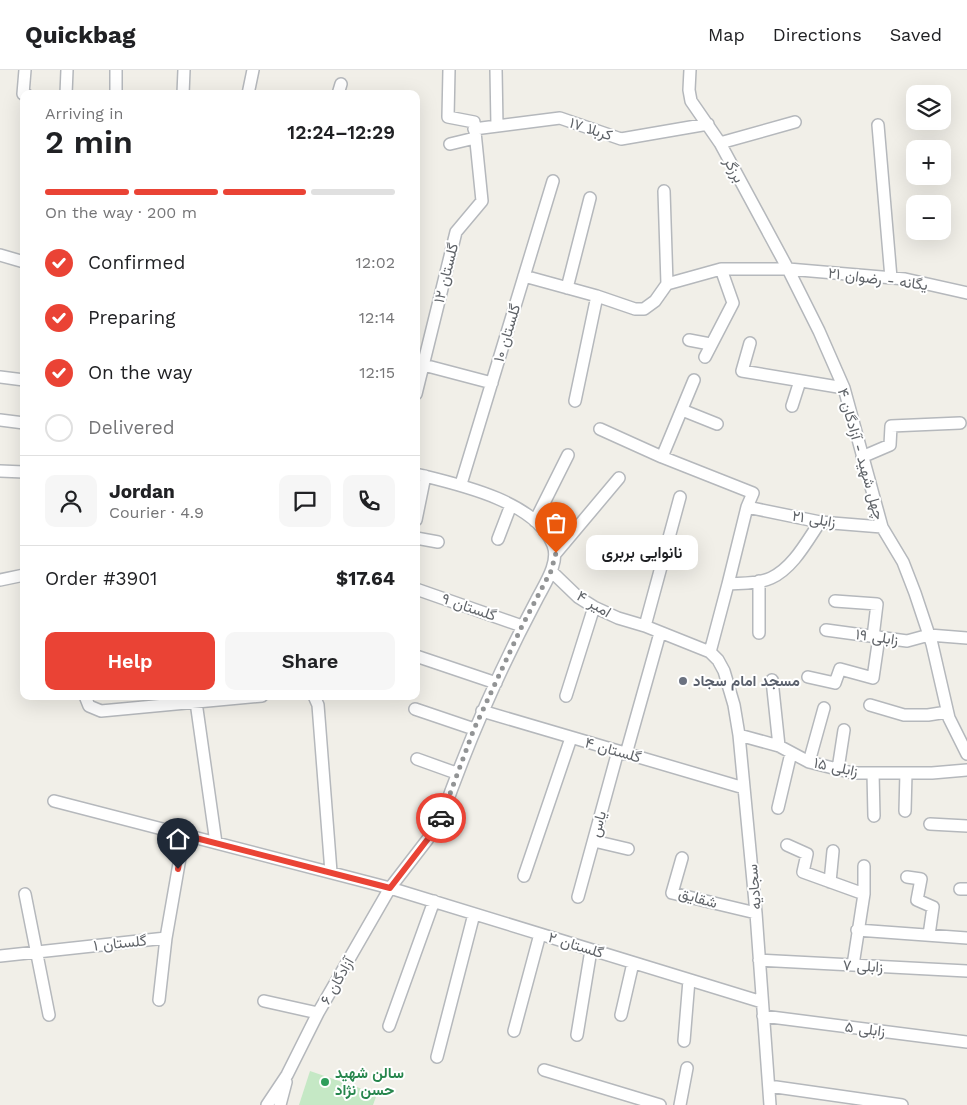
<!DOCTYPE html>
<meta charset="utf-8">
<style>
body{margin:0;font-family:"Work Sans",Vazirmatn,sans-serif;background:#f6f6f6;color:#202124;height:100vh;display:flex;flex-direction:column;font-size:19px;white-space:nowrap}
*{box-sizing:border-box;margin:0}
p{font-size:16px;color:#757577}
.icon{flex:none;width:28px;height:28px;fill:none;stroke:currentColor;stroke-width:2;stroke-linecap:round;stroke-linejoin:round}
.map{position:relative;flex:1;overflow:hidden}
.side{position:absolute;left:20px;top:20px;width:400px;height:610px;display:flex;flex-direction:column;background:#fff;border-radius:10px;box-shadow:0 5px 20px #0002}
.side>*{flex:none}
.tools{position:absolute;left:906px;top:15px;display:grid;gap:10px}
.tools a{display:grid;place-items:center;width:45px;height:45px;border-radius:10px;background:#fff;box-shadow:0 5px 20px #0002;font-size:25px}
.pin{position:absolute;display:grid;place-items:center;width:42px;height:42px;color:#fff;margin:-51px -21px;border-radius:50% 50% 50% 0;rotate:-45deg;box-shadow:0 0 5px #0007}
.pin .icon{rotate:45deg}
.courier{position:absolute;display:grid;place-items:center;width:50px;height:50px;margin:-25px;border:4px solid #ea4335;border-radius:50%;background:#fff;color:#222;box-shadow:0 1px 6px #0007}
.bubble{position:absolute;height:35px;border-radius:10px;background:#fff;box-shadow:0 5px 20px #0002;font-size:16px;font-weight:600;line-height:35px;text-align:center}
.headline em{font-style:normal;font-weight:600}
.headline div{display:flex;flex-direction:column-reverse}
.headline{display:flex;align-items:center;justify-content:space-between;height:85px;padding:0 25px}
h1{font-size:32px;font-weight:600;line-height:38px}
.bar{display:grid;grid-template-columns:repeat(4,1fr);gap:8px 5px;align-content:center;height:60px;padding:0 25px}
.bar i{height:6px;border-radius:4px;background:#e0e0e0}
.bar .selected{background:#ea4335}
.bar p{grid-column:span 4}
.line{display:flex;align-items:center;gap:12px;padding:0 25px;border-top:1px solid #e0e0e0}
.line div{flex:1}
.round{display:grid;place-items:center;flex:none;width:52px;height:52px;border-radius:10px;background:#f6f6f6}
ol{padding:0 25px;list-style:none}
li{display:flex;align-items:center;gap:15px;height:55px}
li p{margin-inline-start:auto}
li .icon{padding:5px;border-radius:50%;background:#ea4335;color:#fff;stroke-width:4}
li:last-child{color:#757577}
li i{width:28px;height:28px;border:2px solid #e0e0e0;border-radius:50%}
.cta{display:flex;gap:10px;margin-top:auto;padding:10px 25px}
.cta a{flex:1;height:58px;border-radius:10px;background:#ea4335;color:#fff;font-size:20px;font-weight:600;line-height:58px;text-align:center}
.cta a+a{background:#f6f6f6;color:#202124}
header{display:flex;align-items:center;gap:30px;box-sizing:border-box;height:70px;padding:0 25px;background:#fff;border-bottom:1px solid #e0e0e0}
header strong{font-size:24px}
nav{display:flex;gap:28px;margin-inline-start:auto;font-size:18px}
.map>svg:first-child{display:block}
.green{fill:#c5e8c5}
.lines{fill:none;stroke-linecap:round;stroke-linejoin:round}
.minor-casing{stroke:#b5b8bc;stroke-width:14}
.minor{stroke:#fff;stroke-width:11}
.done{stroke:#929495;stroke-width:5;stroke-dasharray:0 9}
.route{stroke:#ea4335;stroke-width:6}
.worship-dot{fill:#6b7280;stroke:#fff;stroke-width:2}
.leisure-dot{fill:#2e9e5b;stroke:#fff;stroke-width:2}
.labels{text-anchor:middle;stroke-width:4;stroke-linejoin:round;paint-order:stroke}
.street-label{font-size:15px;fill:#5f6368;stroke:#fff}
.worship-label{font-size:15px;font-weight:bold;fill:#5b616d;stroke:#fff;text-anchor:start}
.leisure-label{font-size:15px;font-weight:bold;fill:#27864d;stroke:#fff;text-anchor:start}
</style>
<header>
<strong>Quickbag</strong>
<nav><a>Map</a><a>Directions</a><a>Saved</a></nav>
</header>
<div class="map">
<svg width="967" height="1035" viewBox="0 0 967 1035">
<rect width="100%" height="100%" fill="#f1efe8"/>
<!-- green -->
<path class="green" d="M310,1001L377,1024L373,1035H299Z"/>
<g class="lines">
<defs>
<path id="minor" d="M25,0L23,24H26
M496,0L497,56
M690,0L689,20L691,31L720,73L788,199L819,261L844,318L882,457L903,492L915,523L932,574L949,648L967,684
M66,24L67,0
M116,24V0
M183,24L184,0
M248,24L253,0
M338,24L341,14
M878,55L891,208
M474,59L560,48L621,69L708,54
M720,73L795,52
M450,74L475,68
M0,185L24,192
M524,206L597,226L635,239H644L655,231L667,214L664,121
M667,214L721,199H788L905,209L967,223
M567,218L590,128
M689,270L710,274
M750,273L742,301L844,318
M705,287L733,233L721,199
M416,293L492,313
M0,307L24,310
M416,324L456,162L482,131L474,52L448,47L449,0
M575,331L597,226
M792,336L800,311
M682,340L717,354
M0,350L24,353
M600,359L662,387L753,423L747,437L728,514
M662,387L694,310
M862,387L890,375L891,356L960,353
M0,401L24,402
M461,414L553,111
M747,437L820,452L882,457
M416,450L425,406
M535,451L568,385
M416,468L438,472
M498,469L511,435
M556,483L619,408
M551,501L578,527L594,537L618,548L645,556L710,582L718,590L724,601L734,635L739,665L756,843L770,1035
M0,510L24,505
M416,519L522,556
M835,531L877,534L873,567
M645,556L680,427
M826,560L907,571L929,565L967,568
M759,563V511
M710,582L728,514C741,513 758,514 771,508C793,498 807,471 820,452
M416,586L496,613
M808,607L835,613L840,599L873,608L879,567
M772,610L779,676
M85,626L89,636L101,641L262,626
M314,626L318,635L331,802
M566,626L594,537
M196,632L216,773
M870,635L904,645H928L947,642
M415,639L474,659
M482,641L744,718
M739,665L779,676L809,692L853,703H932L967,700
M626,684L660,563
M417,689L456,703
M809,692L824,638
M838,699L844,660
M873,703L874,746
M54,731L390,818L762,932
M778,738L791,683
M905,741L906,703
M930,754L967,756
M594,771L628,779
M787,775L807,784L803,802L864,824
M682,788L672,823L756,843
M524,806L571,668
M907,807L921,809L917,830L933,837L929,865
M830,812L833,781
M960,819H967
M25,824L49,945
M578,827L618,681
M857,860L967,868
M0,886L166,868L184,765
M759,890L967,901
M853,895L864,824V796
M159,930L166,868
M264,931L318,943
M621,945L633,893
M763,946L967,972
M389,956L434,831
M514,961L540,864
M577,965L591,880
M684,971L689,910
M437,987L474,844
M544,1000L660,1035
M769,1016L902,1035
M267,1035L287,1005L318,943L390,818L434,761L441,749C467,674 499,601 536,531C544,515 560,493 553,475C536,431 457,414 416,404
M280,1035L286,1012
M680,1035L687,998"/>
</defs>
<!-- minor casing -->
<use href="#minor" class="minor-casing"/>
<!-- minor -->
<use href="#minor" class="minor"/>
</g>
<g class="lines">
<!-- done -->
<path class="done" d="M441,748L474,659L522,556L551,501L556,483"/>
<!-- route -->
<path class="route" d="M178,799L184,765L390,818L434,761L441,748"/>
</g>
<!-- markers -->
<circle class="worship-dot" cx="683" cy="611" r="5"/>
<circle class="leisure-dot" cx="325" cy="1012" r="5"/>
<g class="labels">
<!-- street labels -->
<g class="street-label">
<text transform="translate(591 59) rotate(18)" y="5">کربلا ۱۷</text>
<text transform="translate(734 100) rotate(62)" y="5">برزگر</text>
<text transform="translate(446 203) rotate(-76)" y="5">گلستان ۱۲</text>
<text transform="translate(878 209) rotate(7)" y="5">یگانه - رضوان ۲۱</text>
<text transform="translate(507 263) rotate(-73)" y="5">گلستان ۱۰</text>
<text transform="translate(861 384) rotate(74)" y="5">چهل شهید - آزادگان ۴</text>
<text transform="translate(814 449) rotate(9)" y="5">زابلی ۲۱</text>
<text transform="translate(594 534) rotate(31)" y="5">امیر ۴</text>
<text transform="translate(469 537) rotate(19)" y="5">گلستان ۹</text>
<text transform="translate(877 567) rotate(8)" y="5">زابلی ۱۹</text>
<text transform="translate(613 680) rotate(16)" y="5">گلستان ۴</text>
<text transform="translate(836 697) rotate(12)" y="5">زابلی ۱۵</text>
<text transform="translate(598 754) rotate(-75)" y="5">یاس</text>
<text transform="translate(754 817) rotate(-95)" y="5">سجادیه</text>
<text transform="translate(698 828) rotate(16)" y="5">شقایق</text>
<text transform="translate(120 873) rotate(-6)" y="5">گلستان ۱</text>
<text transform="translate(576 875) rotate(17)" y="5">گلستان ۲</text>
<text transform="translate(863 896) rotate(3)" y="5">زابلی ۷</text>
<text transform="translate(337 911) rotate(-60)" y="5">آزادگان ۶</text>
<text transform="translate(865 959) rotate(7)" y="5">زابلی ۵</text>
</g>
<!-- worship labels -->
<g class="worship-label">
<text x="693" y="616">مسجد امام سجاد</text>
</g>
<!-- leisure labels -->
<g class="leisure-label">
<text x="335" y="1008">سالن شهید<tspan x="335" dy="17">حسن نژاد</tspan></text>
</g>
</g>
</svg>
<div class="tools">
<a><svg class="icon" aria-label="layers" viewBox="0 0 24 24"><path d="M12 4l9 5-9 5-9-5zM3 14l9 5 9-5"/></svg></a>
<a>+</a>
<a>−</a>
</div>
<div class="pin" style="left:556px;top:483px;background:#ea580c"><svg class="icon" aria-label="bag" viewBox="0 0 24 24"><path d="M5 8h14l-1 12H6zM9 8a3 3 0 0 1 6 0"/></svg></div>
<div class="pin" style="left:178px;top:799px;background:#1f2937"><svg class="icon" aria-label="home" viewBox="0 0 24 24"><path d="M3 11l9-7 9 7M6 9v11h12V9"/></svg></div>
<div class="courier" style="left:441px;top:748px"><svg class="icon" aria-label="car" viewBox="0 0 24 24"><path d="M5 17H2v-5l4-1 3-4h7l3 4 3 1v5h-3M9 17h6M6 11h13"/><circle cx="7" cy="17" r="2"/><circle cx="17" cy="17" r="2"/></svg></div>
<div class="bubble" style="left:586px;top:465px;width:112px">نانوایی بربری</div>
<section class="side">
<div class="headline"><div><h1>2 min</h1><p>Arriving in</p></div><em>12:24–12:29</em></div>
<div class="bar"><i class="selected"></i><i class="selected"></i><i class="selected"></i><i></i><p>On the way · 200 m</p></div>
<ol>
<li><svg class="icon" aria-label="check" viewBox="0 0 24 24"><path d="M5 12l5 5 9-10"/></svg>Confirmed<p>12:02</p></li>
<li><svg class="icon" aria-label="check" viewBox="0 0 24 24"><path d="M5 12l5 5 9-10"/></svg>Preparing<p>12:14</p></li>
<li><svg class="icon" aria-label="check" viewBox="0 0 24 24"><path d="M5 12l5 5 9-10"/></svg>On the way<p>12:15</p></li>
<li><i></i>Delivered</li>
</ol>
<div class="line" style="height:90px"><a class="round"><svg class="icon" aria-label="person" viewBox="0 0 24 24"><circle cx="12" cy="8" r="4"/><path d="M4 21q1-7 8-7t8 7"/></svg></a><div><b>Jordan</b><p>Courier · 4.9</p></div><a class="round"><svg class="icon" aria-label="chat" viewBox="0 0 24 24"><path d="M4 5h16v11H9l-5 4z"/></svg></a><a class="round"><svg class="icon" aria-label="phone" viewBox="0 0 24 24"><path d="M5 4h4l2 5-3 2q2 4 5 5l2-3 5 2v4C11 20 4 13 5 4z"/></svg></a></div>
<div class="line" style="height:65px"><div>Order #3901</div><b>$17.64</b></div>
<div class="cta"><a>Help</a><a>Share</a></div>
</section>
</div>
